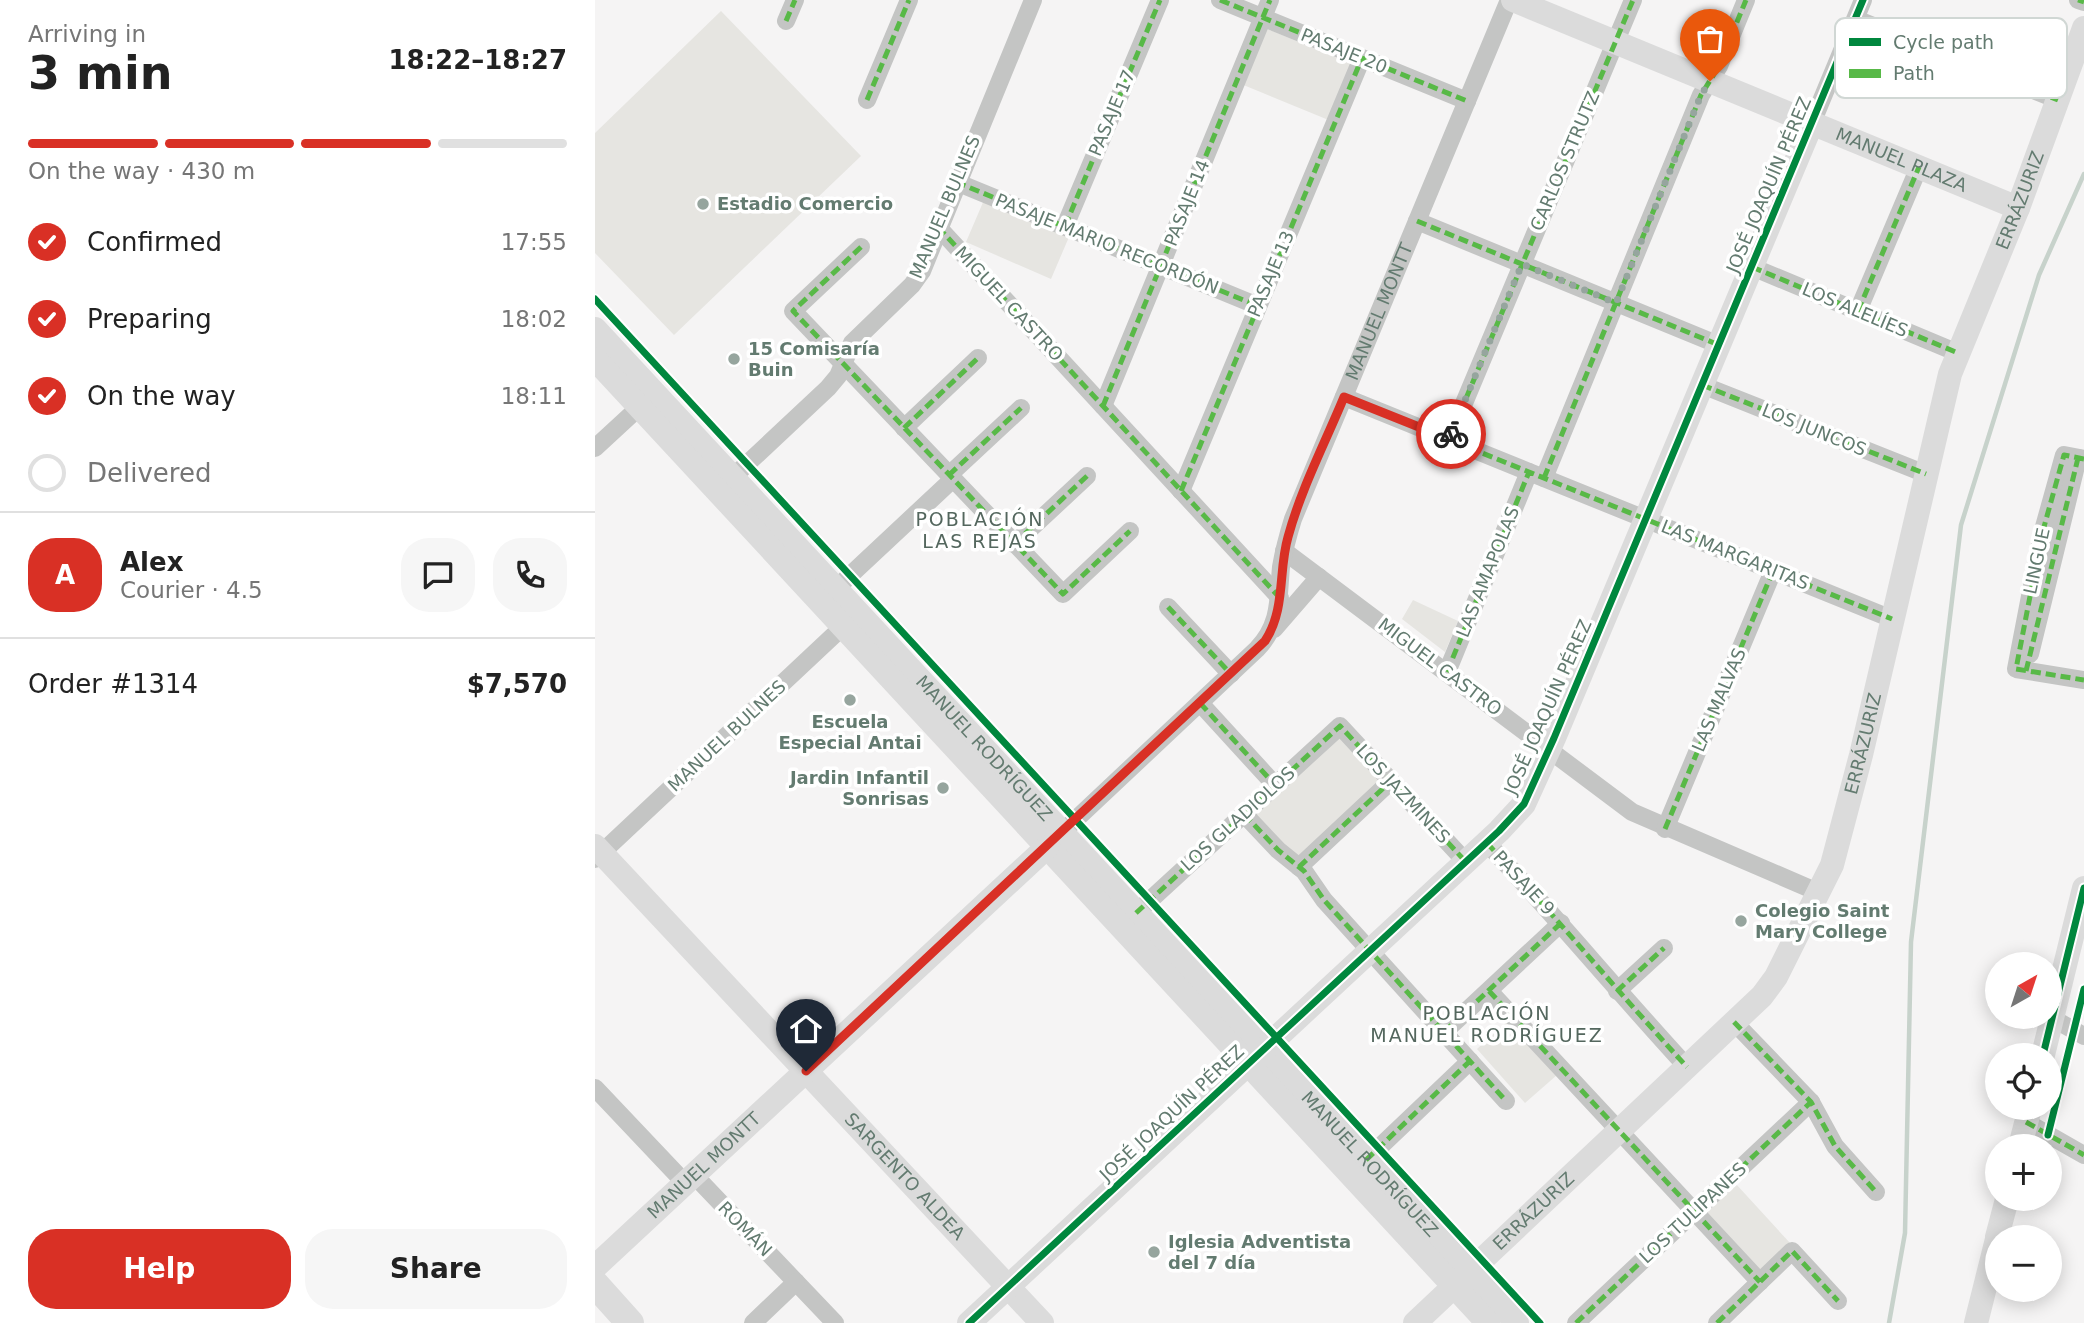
<!DOCTYPE html>
<meta charset="utf-8">
<style>
body{margin:0;font-family:"DejaVu Sans",sans-serif;background:#f6f6f6;color:#222;height:100vh;display:flex;flex-direction:column;font-size:26px;white-space:nowrap}
*{box-sizing:border-box;margin:0}
p{font-size:23px;color:#767676}
.icon{flex:none;width:38px;height:38px;fill:none;stroke:currentColor;stroke-width:2;stroke-linecap:round;stroke-linejoin:round}
.map{position:relative;flex:1;overflow:hidden}
.sheet{display:flex;flex-direction:column;background:#fff;width:595px}
.sheet>*{flex:none}
.needle{width:46px;rotate:39deg}
.buttons{position:absolute;left:1390px;top:952px;display:grid;gap:14px}
.buttons a{display:grid;place-items:center;width:77px;height:77px;border-radius:50%;background:#fff;box-shadow:0 4px 18px #0003;font-size:35px}
.pin{position:absolute;display:grid;place-items:center;width:60px;height:60px;color:#fff;margin:-72px -30px;border-radius:50% 50% 50% 0;rotate:-45deg;box-shadow:0 0 7px #0007}
.pin .icon{rotate:45deg}
.courier{position:absolute;display:grid;place-items:center;width:70px;height:70px;margin:-35px;border:5px solid #d93025;border-radius:50%;background:#fff;color:#222;box-shadow:0 2px 9px #0007}
.headline em{font-style:normal;font-weight:700}
.headline div{display:flex;flex-direction:column-reverse}
.headline{display:flex;align-items:center;justify-content:space-between;height:119px;padding:0 28px}
h1{font-size:46px;font-weight:700;line-height:52px}
.bar{display:grid;grid-template-columns:repeat(4,1fr);gap:10px 7px;align-content:center;height:84px;padding:0 28px}
.bar i{height:9px;border-radius:5px;background:#e0e0e0}
.bar .active{background:#d93025}
.bar p{grid-column:span 4}
.line{display:flex;align-items:center;gap:18px;padding:0 28px;border-top:2px solid #e0e0e0}
.line div{flex:1}
.round{display:grid;place-items:center;flex:none;width:74px;height:74px;border-radius:28px;background:#f6f6f6}
ol{padding:0 28px;list-style:none}
li{display:flex;align-items:center;gap:21px;height:77px}
li p{margin-inline-start:auto}
li .icon{padding:7px;border-radius:50%;background:#d93025;color:#fff;stroke-width:4}
li:last-child{color:#767676}
li i{width:38px;height:38px;border:4px solid #e0e0e0;border-radius:50%}
.button{display:flex;gap:14px;margin-top:auto;padding:14px 28px}
.button a{flex:1;height:80px;border-radius:28px;background:#d93025;color:#fff;font-size:28px;font-weight:700;line-height:80px;text-align:center}
.button a+a{background:#f6f6f6;color:#222}
main{display:flex;flex:1;min-height:0}
.map>svg:first-child{display:block}
.green{fill:#e6e5e1}
.lines{fill:none;stroke-linecap:round;stroke-linejoin:round}
.stream{stroke:#c7d2cb;stroke-width:4.5}
.street{stroke:#c4c5c4;stroke-width:18}
.secondary{stroke:#dbdbdb;stroke-width:24}
.primary{stroke:#dbdbdb;stroke-width:28}
.quiet{stroke:#58b947;stroke-width:5;stroke-dasharray:10 5;stroke-linecap:butt}
.cycleway-casing{stroke:#fff;stroke-width:11}
.cycleway{stroke:#00873e;stroke-width:7}
.done{stroke:#96a59e;stroke-width:7;stroke-dasharray:0 12.6}
.route{stroke:#d93025;stroke-width:9}
.poi-dot{fill:#96a59e;stroke:#fff;stroke-width:2.5}
.labels{text-anchor:middle;stroke-width:7;stroke-linejoin:round;paint-order:stroke}
.street-label{font-size:18px;fill:#637b70;stroke:#fff}
.poi-label{font-size:18px;font-weight:bold;fill:#637b70;stroke:#fff;text-anchor:start}
.neighbourhood-label{font-size:19px;letter-spacing:2px;fill:#54675e;stroke:#fff}
.key{fill:#fff;stroke:#d0d7d4;stroke-width:2}
.key-label{font-size:19px;fill:#637b70}
</style>
<main>
<section class="sheet">
<div class="headline"><div><h1>3 min</h1><p>Arriving in</p></div><em>18:22–18:27</em></div>
<div class="bar"><i class="active"></i><i class="active"></i><i class="active"></i><i></i><p>On the way · 430 m</p></div>
<ol>
<li><svg class="icon" aria-label="check" viewBox="0 0 24 24"><path d="M5 12l5 5 9-10"/></svg>Confirmed<p>17:55</p></li>
<li><svg class="icon" aria-label="check" viewBox="0 0 24 24"><path d="M5 12l5 5 9-10"/></svg>Preparing<p>18:02</p></li>
<li><svg class="icon" aria-label="check" viewBox="0 0 24 24"><path d="M5 12l5 5 9-10"/></svg>On the way<p>18:11</p></li>
<li><i></i>Delivered</li>
</ol>
<div class="line" style="height:126px"><b class="round" style="background:#d93025;color:#fff">A</b><div><b>Alex</b><p>Courier · 4.5</p></div><a class="round"><svg class="icon" aria-label="chat" viewBox="0 0 24 24"><path d="M4 5h16v11H9l-5 4z"/></svg></a><a class="round"><svg class="icon" aria-label="phone" viewBox="0 0 24 24"><path d="M5 4h4l2 5-3 2q2 4 5 5l2-3 5 2v4C11 20 4 13 5 4z"/></svg></a></div>
<div class="line" style="height:91px"><div>Order #1314</div><b>$7,570</b></div>
<div class="button"><a>Help</a><a>Share</a></div>
</section>
<div class="map">
<svg width="1489" height="1323" viewBox="0 0 1489 1323">
<rect width="100%" height="100%" fill="#f5f4f4"/>
<!-- green -->
<path class="green" d="M126,11L266,156L79,335L0,253V133Z
M670,28L759,65L736,121L646,84Z
M389,200L474,237L456,279L371,242Z
M818,600L863,621L850,652L807,619Z
M747,735L790,782L701,862L658,815Z
M914,1020L962,1075L930,1103L882,1049Z
M1141,1184L1195,1243L1163,1273L1110,1213Z"/>
<g class="lines">
<!-- stream -->
<path class="stream" d="M1294,1323L1310,1233L1316,942L1366,525L1444,275L1489,174"/>
<!-- street -->
<g class="street">
<path d="M625,0L872,101"/>
<path d="M1483,0L1489,2"/>
<path d="M1261,19L1463,100"/>
<path d="M191,21L200,0"/>
<path d="M272,100L314,0"/>
<path d="M1217,123L1268,0"/>
<path d="M361,182L663,306"/>
<path d="M822,221L1124,345"/>
<path d="M470,226L565,0"/>
<path d="M343,227L685,598"/>
<path d="M266,247L198,311L468,594L535,531"/>
<path d="M1157,267L1363,353"/>
<path d="M1263,311L1324,167"/>
<path d="M1107,385L1331,474"/>
<path d="M749,397L1297,619"/>
<path d="M508,406L675,0"/>
<path d="M309,428L383,358"/>
<path d="M854,439L1038,0"/>
<path d="M0,448L52,400"/>
<path d="M1489,459L1469,455L1447,534L1421,669L1489,680"/>
<path d="M354,475L426,408"/>
<path d="M138,477L233,388L243,376L257,343L317,285L327,271L438,0"/>
<path d="M949,478L1106,95L1124,66L1151,0"/>
<path d="M586,491L767,58"/>
<path d="M419,544L492,476"/>
<path d="M689,551L1037,812L1225,893"/>
<path d="M234,595L358,479"/>
<path d="M573,607L636,674"/>
<path d="M679,629L724,577"/>
<path d="M1435,654L1483,458"/>
<path d="M852,672L934,472"/>
<path d="M605,703L680,785"/>
<path d="M649,814L683,850L709,871L729,900L911,1101"/>
<path d="M1070,829L1178,571"/>
<path id="s1" d="M460,839L662,649C686,624 683,599 686,567C689,550 693,535 698,519L914,0"/>
<path d="M892,843C960,916 1024,993 1092,1067"/>
<path d="M0,859L255,620"/>
<path d="M704,867L796,781"/>
<path d="M541,913L745,726L871,862"/>
<path d="M894,991L1165,1282"/>
<path d="M1022,991L1069,948"/>
<path d="M1457,1018L1489,1036"/>
<path d="M1139,1022L1216,1102L1240,1146L1281,1192"/>
<path d="M849,1032L966,923"/>
<path d="M0,1088L90,1183"/>
<path d="M1431,1122L1489,1155"/>
<path d="M771,1160L875,1061"/>
<path d="M99,1175L240,1323"/>
<path d="M158,1323L201,1282"/>
<path d="M981,1323L1216,1102"/>
<path d="M1122,1323L1197,1251L1243,1301"/>
</g>
<!-- secondary -->
<g class="secondary">
<path id="s2" d="M918,0L1423,208"/>
<path id="s3" d="M0,329L922,1323"/>
<path d="M0,359L893,1323"/>
<path id="s4" d="M0,846L447,1323"/>
<path d="M1448,1055L1489,888"/>
<path d="M1425,1146L1435,1108"/>
<path d="M1402,1237L1412,1199"/>
<path id="s5" d="M0,1267L452,847"/>
<path d="M374,1323L904,831L929,804L959,738L1217,123"/>
<path id="s6" d="M820,1323L1167,996L1181,977L1237,865L1266,755L1355,374L1423,208L1489,28"/>
<path d="M1381,1323L1402,1239"/>
</g>
<!-- primary -->
<path class="primary" d="M0,1284L35,1323"/>
<!-- quiet -->
<path class="quiet" d="M625,0L872,101
M1483,0L1489,2
M1261,19L1463,100
M191,21L200,0
M272,100L314,0
M361,182L663,306
M822,221L1124,345
M470,226L565,0
M343,227L685,598
M266,247L198,311L468,594L535,531
M1157,267L1363,353
M1263,311L1324,167
M1107,385L1331,474
M749,397L1297,619
M508,406L675,0
M309,428L383,358
M854,439L1038,0
M1489,459L1469,455L1447,534L1421,669L1489,680
M354,475L426,408
M949,478L1106,95L1124,66L1151,0
M586,491L767,58
M419,544L492,476
M573,607L636,674
M1431,671L1483,458
M852,672L934,472
M605,703L680,785
M649,814L683,850L709,871L729,900L911,1101
M1070,829L1178,571
M892,843C960,916 1024,993 1092,1067
M704,867L796,781
M541,913L745,726L871,862
M894,991L1165,1282
M1022,991L1069,948
M1139,1022L1216,1102L1240,1146L1281,1192
M849,1032L966,923
M1431,1122L1489,1155
M771,1160L875,1061
M981,1323L1216,1102
M1122,1323L1197,1251L1243,1301"/>
<defs>
<path id="cycleway" d="M0,299L945,1323
M1448,1055L1489,888
M1453,1135L1489,989
M374,1323L904,831L929,804L959,738L1268,0"/>
</defs>
<!-- cycleway casing -->
<use href="#cycleway" class="cycleway-casing"/>
<!-- cycleway -->
<use href="#cycleway" class="cycleway"/>
</g>
<g class="lines">
<!-- done -->
<path class="done" d="M856,434L927,264L1021,303L1106,95L1115,81"/>
<!-- route -->
<path class="route" d="M211,1071L670,641C691,609 683,571 693,537C706,489 730,443 749,397L854,439L856,434"/>
</g>
<!-- markers -->
<g class="poi-dot">
<circle cx="108" cy="204" r="7"/>
<circle cx="139" cy="359" r="7"/>
<circle cx="255" cy="700" r="7"/>
<circle cx="348" cy="788" r="7"/>
<circle cx="1146" cy="921" r="7"/>
<circle cx="559" cy="1252" r="7"/>
</g>
<g class="labels">
<!-- street labels -->
<g class="street-label">
<text transform="translate(749 51) rotate(22)" y="6">PASAJE 20</text>
<text transform="translate(517 113) rotate(-67)" y="6">PASAJE 17</text>
<text dy="6" stroke="none"><textPath href="#s2" startOffset="420">MANUEL PLAZA</textPath></text>
<text transform="translate(970 161) rotate(-67)" y="6">CARLOS STRUTZ</text>
<text transform="translate(1174 185) rotate(-67)" y="6">JOSÉ JOAQUÍN PÉREZ</text>
<text dy="6" stroke="none"><textPath href="#s6" startOffset="1318">ERRÁZURIZ</textPath></text>
<text transform="translate(592 203) rotate(-68)" y="6">PASAJE 14</text>
<text transform="translate(350 207) rotate(-67)" y="6">MANUEL BULNES</text>
<text transform="translate(512 244) rotate(22)" y="6">PASAJE MARIO RECORDÓN</text>
<text transform="translate(676 274) rotate(-67)" y="6">PASAJE 13</text>
<text transform="translate(414 304) rotate(47)" y="6">MIGUEL CASTRO</text>
<text transform="translate(1260 310) rotate(23)" y="6">LOS ALELÍES</text>
<text dy="6" stroke="none"><textPath href="#s1" startOffset="639">MANUEL MONTT</textPath></text>
<text transform="translate(1219 430) rotate(22)" y="6">LOS JUNCOS</text>
<text transform="translate(1140 555) rotate(22)" y="6">LAS MARGARITAS</text>
<text transform="translate(1442 561) rotate(-78)" y="6">LINGUE</text>
<text transform="translate(893 572) rotate(-68)" y="6">LAS AMAPOLAS</text>
<text transform="translate(845 667) rotate(37)" y="6">MIGUEL CASTRO</text>
<text transform="translate(1124 700) rotate(-67)" y="6">LAS MALVAS</text>
<text transform="translate(953 707) rotate(-66)" y="6">JOSÉ JOAQUÍN PÉREZ</text>
<text transform="translate(132 736) rotate(-43)" y="6">MANUEL BULNES</text>
<text dy="6" stroke="none"><textPath href="#s6" startOffset="751">ERRÁZURIZ</textPath></text>
<text dy="6" stroke="none"><textPath href="#s3" startOffset="572">MANUEL RODRÍGUEZ</textPath></text>
<text transform="translate(808 794) rotate(47)" y="6">LOS JAZMINES</text>
<text transform="translate(643 819) rotate(-42)" y="6">LOS GLADIOLOS</text>
<text transform="translate(929 883) rotate(47)" y="6">PASAJE 9</text>
<text transform="translate(577 1113) rotate(-43)" y="6">JOSÉ JOAQUÍN PÉREZ</text>
<text dy="6" stroke="none"><textPath href="#s5" startOffset="149">MANUEL MONTT</textPath></text>
<text dy="6" stroke="none"><textPath href="#s3" startOffset="1139">MANUEL RODRÍGUEZ</textPath></text>
<text dy="6" stroke="none"><textPath href="#s4" startOffset="453">SARGENTO ALDEA</textPath></text>
<text dy="6" stroke="none"><textPath href="#s6" startOffset="163">ERRÁZURIZ</textPath></text>
<text transform="translate(1098 1213) rotate(-43)" y="6">LOS TULIPANES</text>
<text transform="translate(150 1229) rotate(46)" y="6">ROMÁN</text>
</g>
<!-- poi labels -->
<g class="poi-label">
<text x="122" y="210">Estadio Comercio</text>
<text x="153" y="355">15 Comisaría<tspan x="153" dy="21">Buin</tspan></text>
<text x="255" y="728" text-anchor="middle">Escuela<tspan x="255" dy="21">Especial Antai</tspan></text>
<text x="334" y="784" text-anchor="end">Jardin Infantil<tspan x="334" dy="21">Sonrisas</tspan></text>
<text x="1160" y="917">Colegio Saint<tspan x="1160" dy="21">Mary College</tspan></text>
<text x="573" y="1248">Iglesia Adventista<tspan x="573" dy="21">del 7 día</tspan></text>
</g>
<!-- neighbourhood labels -->
<g class="neighbourhood-label">
<text x="385" y="526">POBLACIÓN<tspan x="385" dy="22">LAS REJAS</tspan></text>
<text x="892" y="1020">POBLACIÓN<tspan x="892" dy="22">MANUEL RODRÍGUEZ</tspan></text>
</g>
</g>
<!-- legend -->
<rect x="1240" y="18" width="232" height="80" rx="10" class="key"/>
<rect x="1254" y="38" width="32" height="8" fill="#00873e"/>
<rect x="1254" y="69" width="32" height="9" fill="#58b947"/>
<g class="key-label">
<text x="1298" y="49">Cycle path</text>
<text x="1298" y="80">Path</text>
</g>
</svg>
<div class="buttons">
<a><svg class="needle" viewBox="-14 -14 28 28"><path d="M0-13l5 13h-10z" fill="#e53935"/><path d="M0 13l5-13h-10z" fill="#767676"/></svg></a>
<a><svg class="icon" aria-label="locate" viewBox="0 0 24 24"><circle cx="12" cy="12" r="6"/><path d="M12 2v4M12 18v4M2 12h4M18 12h4"/></svg></a>
<a>+</a>
<a>−</a>
</div>
<div class="pin" style="left:1115px;top:81px;background:#ea580c"><svg class="icon" aria-label="bag" viewBox="0 0 24 24"><path d="M5 8h14l-1 12H6zM9 8a3 3 0 0 1 6 0"/></svg></div>
<div class="pin" style="left:211px;top:1071px;background:#1f2937"><svg class="icon" aria-label="home" viewBox="0 0 24 24"><path d="M3 11l9-7 9 7M6 9v11h12V9"/></svg></div>
<div class="courier" style="left:856px;top:434px"><svg class="icon" aria-label="bike" viewBox="0 0 24 24"><circle cx="6" cy="16" r="4"/><circle cx="18" cy="16" r="4"/><path d="M6 16l4-8h5l3 8M10 8l3 8H6M13 5h3"/></svg></div>
</div>
</main>
